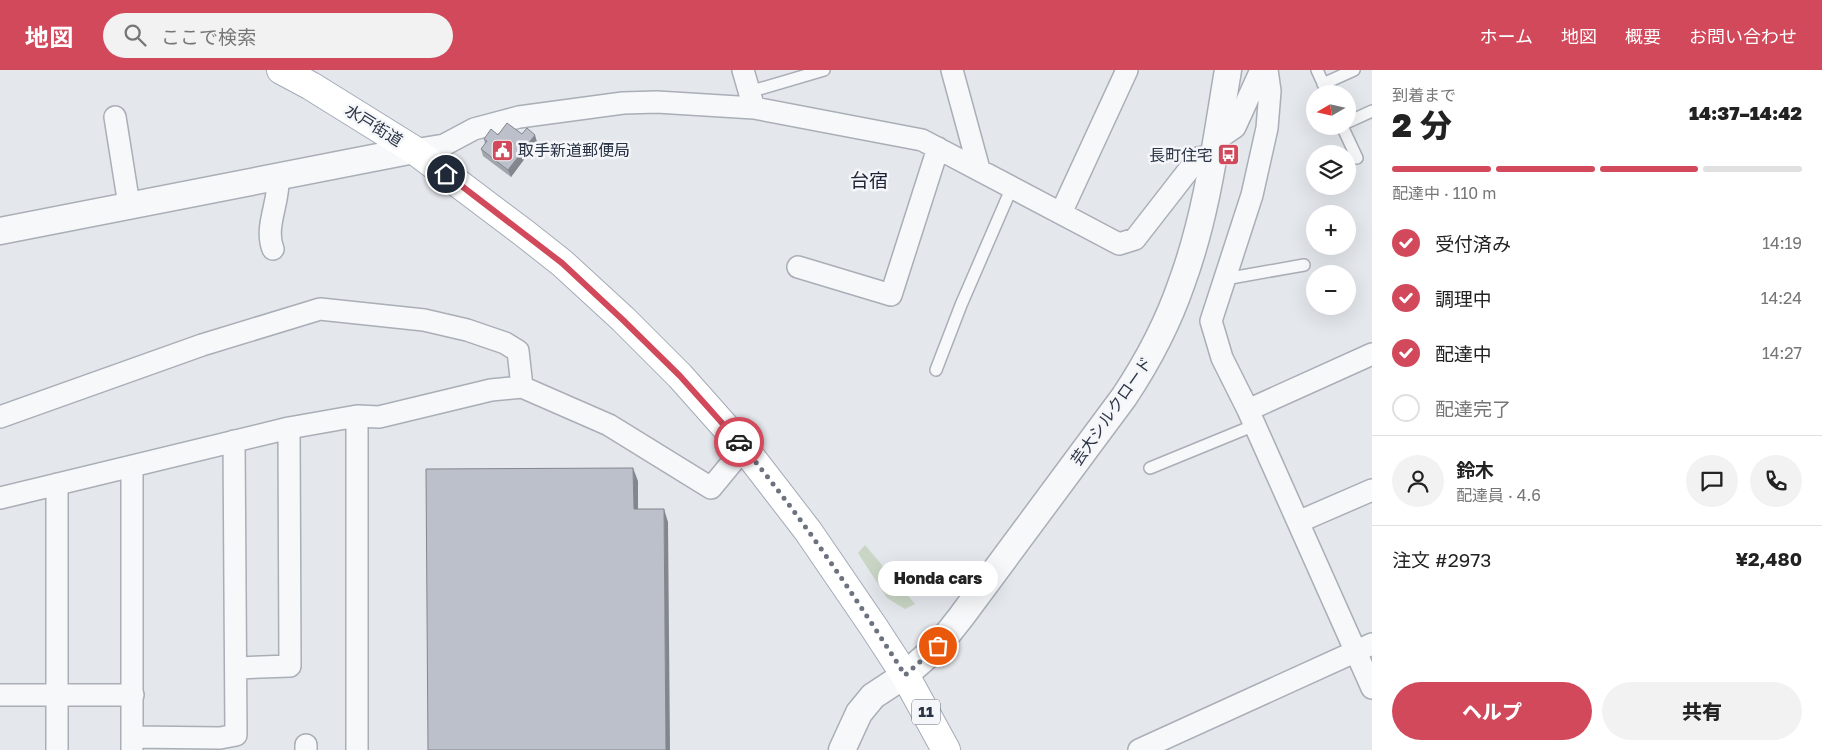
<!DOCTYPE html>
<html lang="ja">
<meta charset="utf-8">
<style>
body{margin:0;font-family:"Golos Text","Noto Sans JP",sans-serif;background:#f2f2f2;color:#222;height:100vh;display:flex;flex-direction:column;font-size:19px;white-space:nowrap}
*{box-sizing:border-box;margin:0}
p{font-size:16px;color:#767676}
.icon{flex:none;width:28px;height:28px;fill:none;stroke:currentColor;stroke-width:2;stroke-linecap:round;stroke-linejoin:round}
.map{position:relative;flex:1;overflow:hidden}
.sheet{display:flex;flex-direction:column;background:#fff;width:450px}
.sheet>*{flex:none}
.needle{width:32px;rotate:261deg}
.tools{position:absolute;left:1306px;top:15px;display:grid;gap:10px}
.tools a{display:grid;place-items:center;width:50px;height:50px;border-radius:50%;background:#fff;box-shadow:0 5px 20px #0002;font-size:25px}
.pin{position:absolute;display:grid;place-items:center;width:42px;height:42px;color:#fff;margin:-21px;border:2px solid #fff;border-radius:50%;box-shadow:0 1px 5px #0007}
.courier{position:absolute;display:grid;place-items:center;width:50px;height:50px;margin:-25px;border:4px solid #d1495b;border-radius:50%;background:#fff;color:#222;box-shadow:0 1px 6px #0007}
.bubble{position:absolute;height:35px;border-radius:18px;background:#fff;box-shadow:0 5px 20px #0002;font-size:16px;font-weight:800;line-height:35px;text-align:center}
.head em{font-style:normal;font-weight:800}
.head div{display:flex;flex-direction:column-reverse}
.head{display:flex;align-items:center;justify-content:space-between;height:85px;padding:0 20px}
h1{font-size:32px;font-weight:800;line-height:38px}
.bar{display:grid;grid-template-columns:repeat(4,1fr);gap:8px 5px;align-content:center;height:60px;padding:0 20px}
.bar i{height:6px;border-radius:4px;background:#e0e0e0}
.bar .on{background:#d1495b}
.bar p{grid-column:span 4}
.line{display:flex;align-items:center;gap:12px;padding:0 20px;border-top:1px solid #e0e0e0}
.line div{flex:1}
.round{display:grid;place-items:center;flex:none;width:52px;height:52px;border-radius:26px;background:#f2f2f2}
ol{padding:0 20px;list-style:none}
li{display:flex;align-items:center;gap:15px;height:55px}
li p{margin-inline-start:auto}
li .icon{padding:5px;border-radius:50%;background:#d1495b;color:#fff;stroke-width:4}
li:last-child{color:#767676}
li i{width:28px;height:28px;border:2px solid #e0e0e0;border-radius:50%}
.action{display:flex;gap:10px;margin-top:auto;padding:10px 20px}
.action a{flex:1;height:58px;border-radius:30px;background:#d1495b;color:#fff;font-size:20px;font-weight:800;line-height:58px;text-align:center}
.action a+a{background:#f2f2f2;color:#222}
header{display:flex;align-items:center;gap:30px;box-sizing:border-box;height:70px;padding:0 25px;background:#d1495b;color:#fff}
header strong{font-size:24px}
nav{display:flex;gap:28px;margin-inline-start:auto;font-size:18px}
.search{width:350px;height:45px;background:#f2f2f2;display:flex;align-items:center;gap:12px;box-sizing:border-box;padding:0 18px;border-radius:28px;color:#767676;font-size:19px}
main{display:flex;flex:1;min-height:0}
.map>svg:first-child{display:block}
.green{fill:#c9d6c5}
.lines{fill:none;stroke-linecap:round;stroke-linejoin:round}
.service-casing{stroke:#a9aeb7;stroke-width:14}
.minor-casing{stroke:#a9aeb7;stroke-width:24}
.tertiary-casing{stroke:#a9aeb7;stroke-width:29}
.primary-casing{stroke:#a3abb8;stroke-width:30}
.service{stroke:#f7f8fa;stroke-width:11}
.minor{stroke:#f7f8fa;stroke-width:21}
.tertiary{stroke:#f7f8fa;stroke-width:26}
.primary{stroke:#fff;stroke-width:28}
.wall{fill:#a1a5ae}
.shaded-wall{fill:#83868d}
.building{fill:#bbc0ca;stroke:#83868d}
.done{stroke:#6c737f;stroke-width:5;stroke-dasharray:0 9}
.route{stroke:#d1495b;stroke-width:6}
.labels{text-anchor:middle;stroke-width:5;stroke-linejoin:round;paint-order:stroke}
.shield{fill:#f4f6f9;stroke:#676e7b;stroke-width:1}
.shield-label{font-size:15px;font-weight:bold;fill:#2b3445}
.street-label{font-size:16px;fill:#2b3445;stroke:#f4f6f9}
.poi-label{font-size:16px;fill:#2b3445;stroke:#f4f6f9;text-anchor:start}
.quarter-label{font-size:19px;fill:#1d2536;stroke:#f4f6f9}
</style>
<header>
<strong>地図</strong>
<div class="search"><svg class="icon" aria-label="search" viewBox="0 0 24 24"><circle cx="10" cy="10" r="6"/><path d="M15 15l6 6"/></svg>ここで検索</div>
<nav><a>ホーム</a><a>地図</a><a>概要</a><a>お問い合わせ</a></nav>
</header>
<main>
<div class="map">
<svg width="1372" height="680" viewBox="0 0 1372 680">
<rect width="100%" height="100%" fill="#e4e7ec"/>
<!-- green -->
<path class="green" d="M865,475L915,534L905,539L887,528L858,483Z"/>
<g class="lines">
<defs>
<path id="service" d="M1317,0L1328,24
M1323,14L1354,0
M749,22L824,0
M1348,52L1372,41
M1342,56L1357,88
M1225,209L1304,195
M936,300L961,235L1012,117
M1150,398L1255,355"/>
<path id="minor" d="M743,0L754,38
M952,0L979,99
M1267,0L1270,21L1267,58L1252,125L1211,251L1222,288L1248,340L1372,618
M115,47L129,135
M1216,70L1235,57L1261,0
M414,80L444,75L474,59L519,47L623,33L657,32L754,38L922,70L1119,174L1135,169L1198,88L1213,85
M1061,143L1127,0
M273,179C264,157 280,131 278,107
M798,197L891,225L938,78
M1248,340L1372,284
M0,347L202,275L320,239L424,250L467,260L505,273L518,281L522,317
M57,414V680
M0,428L289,358L357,346
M1298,452L1372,420
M236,598L290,596L289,358
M0,625H133
M132,667L220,668L236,665L234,371
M132,680V396
M306,680V675
M357,680V346L379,347L491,320L522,317L609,355L711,418L744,378
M1139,680L1372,574"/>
<path id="tertiary" d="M0,161L414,80
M842,680L859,643L873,626L905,605L938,576L961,547L1124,327C1148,291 1168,253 1182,212C1207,144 1216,71 1228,0"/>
<path id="primary" d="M281,0L311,16L414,80L524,163L562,193L623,249L680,306L744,378L808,461L873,556L905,605L946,680"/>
</defs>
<!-- service casing -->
<use href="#service" class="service-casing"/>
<!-- minor casing -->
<use href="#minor" class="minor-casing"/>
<!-- tertiary casing -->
<use href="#tertiary" class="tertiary-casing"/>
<!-- primary casing -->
<use href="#primary" class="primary-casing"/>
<!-- service -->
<use href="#service" class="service"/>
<!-- minor -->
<use href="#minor" class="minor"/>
<!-- tertiary -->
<use href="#tertiary" class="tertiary"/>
<!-- primary -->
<use href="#primary" class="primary"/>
</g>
<!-- wall -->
<path class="wall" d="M522,64L537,72L511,107L483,86L481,79L485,74L484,69L498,65Z"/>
<!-- shaded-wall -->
<path class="shaded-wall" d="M535,65L537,72L511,107L508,100Z
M633,398L638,411V452L634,439Z
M664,439L668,452L670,680H666Z"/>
<!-- building -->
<path class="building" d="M507,53L522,64L527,58L535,65L508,100L481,79L487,71L484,69L491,59L498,65Z
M633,398L634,439H664L666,680H428L426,399Z"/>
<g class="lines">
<!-- done -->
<path class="done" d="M739,372C800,444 854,525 905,605L938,576"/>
<!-- route -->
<path class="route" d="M446,104L562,193L623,250L680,306L739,372"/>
</g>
<!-- icons -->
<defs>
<symbol id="civic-square" viewBox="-11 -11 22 22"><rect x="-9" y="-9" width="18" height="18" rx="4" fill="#d1495b" stroke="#f4f6f9"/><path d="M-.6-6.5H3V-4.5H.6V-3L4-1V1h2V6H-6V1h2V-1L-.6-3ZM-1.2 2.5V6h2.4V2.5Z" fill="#fff"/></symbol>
<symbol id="bus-square" viewBox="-11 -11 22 22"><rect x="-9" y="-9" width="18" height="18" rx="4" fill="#d1495b" stroke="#f4f6f9"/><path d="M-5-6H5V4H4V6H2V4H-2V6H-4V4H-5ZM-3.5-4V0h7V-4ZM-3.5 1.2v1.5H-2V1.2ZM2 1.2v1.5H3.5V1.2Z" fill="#fff"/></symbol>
</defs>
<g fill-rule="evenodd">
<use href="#civic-square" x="490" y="68" width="25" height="25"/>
<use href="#bus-square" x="1216" y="72" width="25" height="25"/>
</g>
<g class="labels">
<!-- shield labels -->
<rect class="shield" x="912" y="629.5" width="28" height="25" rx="4"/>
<g class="shield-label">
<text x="926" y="647">11</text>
</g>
<!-- street labels -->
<g class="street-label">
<text transform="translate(374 55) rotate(32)" y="6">水戸街道</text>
<text transform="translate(1111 341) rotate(-55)" y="6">芸大シルクロード</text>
</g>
<!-- poi labels -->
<g class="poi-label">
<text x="518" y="86">取手新道郵便局</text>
<text x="1213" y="91" text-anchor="end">長町住宅</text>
</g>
<!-- quarter labels -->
<g class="quarter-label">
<text x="869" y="117">台宿</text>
</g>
</g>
</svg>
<div class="tools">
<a><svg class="needle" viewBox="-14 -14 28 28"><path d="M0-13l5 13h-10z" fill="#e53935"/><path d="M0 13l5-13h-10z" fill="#767676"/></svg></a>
<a><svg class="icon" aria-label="layers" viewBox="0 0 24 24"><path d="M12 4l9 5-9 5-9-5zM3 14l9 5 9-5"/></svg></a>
<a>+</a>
<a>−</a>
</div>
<div class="pin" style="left:938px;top:576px;background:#ea580c"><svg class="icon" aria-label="bag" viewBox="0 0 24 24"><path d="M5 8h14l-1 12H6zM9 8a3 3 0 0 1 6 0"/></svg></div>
<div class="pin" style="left:446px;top:104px;background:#1f2937"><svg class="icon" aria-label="home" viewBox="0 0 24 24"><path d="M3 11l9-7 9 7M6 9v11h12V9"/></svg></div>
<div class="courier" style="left:739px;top:372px"><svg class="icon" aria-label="car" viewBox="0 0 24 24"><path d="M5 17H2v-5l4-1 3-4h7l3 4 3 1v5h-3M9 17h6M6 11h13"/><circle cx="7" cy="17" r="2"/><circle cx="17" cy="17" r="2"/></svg></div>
<div class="bubble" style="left:878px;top:491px;width:120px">Honda cars</div>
</div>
<section class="sheet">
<div class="head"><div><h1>2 分</h1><p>到着まで</p></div><em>14:37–14:42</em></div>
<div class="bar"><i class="on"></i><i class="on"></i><i class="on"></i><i></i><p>配達中 · 110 m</p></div>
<ol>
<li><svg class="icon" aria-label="check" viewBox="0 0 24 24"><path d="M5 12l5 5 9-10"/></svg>受付済み<p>14:19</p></li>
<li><svg class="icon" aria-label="check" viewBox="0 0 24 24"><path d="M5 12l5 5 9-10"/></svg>調理中<p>14:24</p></li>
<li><svg class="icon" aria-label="check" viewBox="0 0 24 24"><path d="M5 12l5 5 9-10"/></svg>配達中<p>14:27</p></li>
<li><i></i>配達完了</li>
</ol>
<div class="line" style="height:90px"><a class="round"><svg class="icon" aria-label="person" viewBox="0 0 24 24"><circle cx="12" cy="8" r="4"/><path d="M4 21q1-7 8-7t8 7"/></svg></a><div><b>鈴木</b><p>配達員 · 4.6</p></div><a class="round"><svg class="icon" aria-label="chat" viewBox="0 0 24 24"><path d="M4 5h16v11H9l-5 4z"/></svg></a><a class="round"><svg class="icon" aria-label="phone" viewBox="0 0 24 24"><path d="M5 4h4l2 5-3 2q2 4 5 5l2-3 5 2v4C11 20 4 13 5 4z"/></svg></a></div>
<div class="line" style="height:65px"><div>注文 #2973</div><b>¥2,480</b></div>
<div class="action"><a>ヘルプ</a><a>共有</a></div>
</section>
</main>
